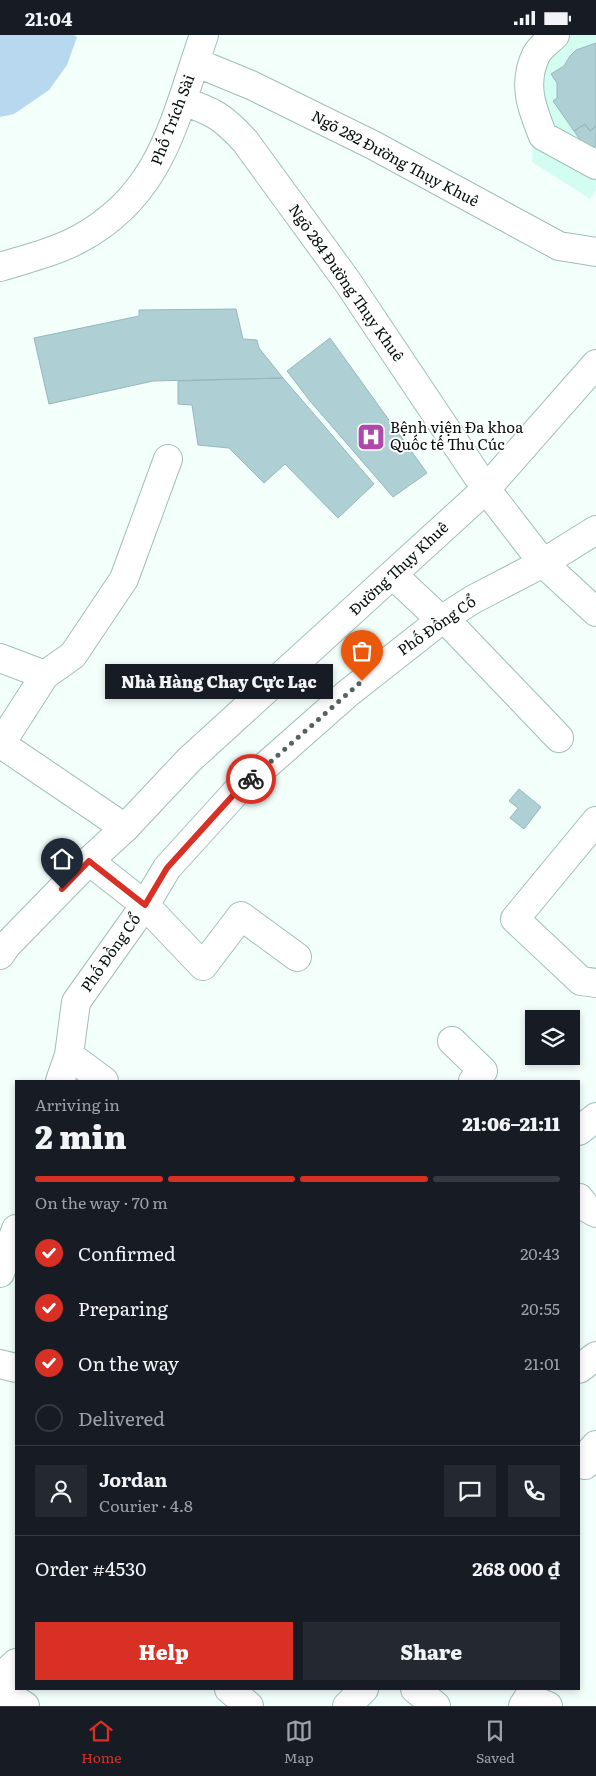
<!DOCTYPE html>
<meta charset="utf-8">
<style>
body{margin:0;font-family:Literata,serif;background:#242831;color:#f1f3f6;height:100vh;display:flex;flex-direction:column;font-size:19px;white-space:nowrap}
*{box-sizing:border-box;margin:0}
p{font-size:16px;color:#9ea1a6}
.icon{flex:none;width:28px;height:28px;fill:none;stroke:currentColor;stroke-width:2;stroke-linecap:round;stroke-linejoin:round}
.map{position:relative;flex:1;overflow:hidden}
.side{position:absolute;left:15px;top:1045px;width:565px;height:610px;display:flex;flex-direction:column;background:#171b24;border-radius:0px;box-shadow:0 2px 8px #0003}
.side>*{flex:none}
.buttons{position:absolute;left:525px;top:975px;display:grid;gap:10px}
.buttons a{display:grid;place-items:center;width:55px;height:55px;border-radius:0px;background:#171b24;box-shadow:0 2px 8px #0003;font-size:25px}
.pin{position:absolute;display:grid;place-items:center;width:42px;height:42px;color:#fff;margin:-51px -21px;border-radius:50% 50% 50% 0;rotate:-45deg;box-shadow:0 0 5px #0007}
.pin .icon{rotate:45deg}
.courier{position:absolute;display:grid;place-items:center;width:50px;height:50px;margin:-25px;border:4px solid #d93025;border-radius:50%;background:#fff;color:#222;box-shadow:0 1px 6px #0007}
.bubble{position:absolute;height:35px;border-radius:0px;background:#171b24;box-shadow:0 2px 8px #0003;font-size:16px;font-weight:800;line-height:35px;text-align:center}
.summary em{font-style:normal;font-weight:800}
.summary div{display:flex;flex-direction:column-reverse}
.summary{display:flex;align-items:center;justify-content:space-between;height:85px;padding:0 20px}
h1{font-size:32px;font-weight:800;line-height:38px}
.bar{display:grid;grid-template-columns:repeat(4,1fr);gap:8px 5px;align-content:center;height:60px;padding:0 20px}
.bar i{height:6px;border-radius:4px;background:#363941}
.bar .current{background:#d93025}
.bar p{grid-column:span 4}
.line{display:flex;align-items:center;gap:12px;padding:0 20px;border-top:1px solid #363941}
.line div{flex:1}
.round{display:grid;place-items:center;flex:none;width:52px;height:52px;border-radius:0px;background:#242831}
ol{padding:0 20px;list-style:none}
li{display:flex;align-items:center;gap:15px;height:55px}
li p{margin-inline-start:auto}
li .icon{padding:5px;border-radius:50%;background:#d93025;color:#fff;stroke-width:4}
li:last-child{color:#9ea1a6}
li i{width:28px;height:28px;border:2px solid #363941;border-radius:50%}
.action{display:flex;gap:10px;margin-top:auto;padding:10px 20px}
.action a{flex:1;height:58px;border-radius:0px;background:#d93025;color:#fff;font-size:20px;font-weight:800;line-height:58px;text-align:center}
.action a+a{background:#242831;color:#f1f3f6}
.status{display:flex;justify-content:space-between;align-items:center;height:35px;padding:0 25px;background:#171b24;direction:ltr}
.status svg{height:14px;fill:currentColor}
.tabs{display:flex;justify-content:space-around;align-items:center;height:70px;border-top:1px solid #363941;background:#171b24;font-size:14px;color:#9ea1a6}
.tabs a{display:grid;justify-items:center;gap:2px}
.tabs .current{color:#d93025}
.map>svg:first-child{display:block}
.built{fill:#d3fdf1}
.water{fill:#b7d8ef}
.building{fill:#aecfd4;stroke:#97b7bc}
.lines{fill:none;stroke-linecap:round;stroke-linejoin:round}
.minor-casing{stroke:#a0bfb7;stroke-width:30}
.major-casing{stroke:#a0bfb7;stroke-width:30}
.minor{stroke:#fff;stroke-width:28}
.major{stroke:#fff;stroke-width:28}
.done{stroke:#57625f;stroke-width:5;stroke-dasharray:0 9}
.route{stroke:#d93025;stroke-width:6}
.labels{text-anchor:middle;stroke-width:4;stroke-linejoin:round;paint-order:stroke}
.street-label{font-size:15px;fill:#040e0b;stroke:#fff}
.poi-label{font-size:15px;fill:#040e0b;stroke:#fff;text-anchor:start}
</style>
<div class="status"><b>21:04</b><svg viewBox="0 0 49 12"><path d="M0 12V9h3v3zM5 12V6h3v6zM10 12V3h3v9zM15 12V0h3v12zM26 1h20v11H26zM47 4h2v5h-2z"/></svg></div>
<div class="map">
<svg width="596" height="1671" viewBox="0 0 596 1671">
<rect width="100%" height="100%" fill="#f2fffb"/>
<!-- built -->
<path class="built" d="M563,0H596V155L590,164L532,127L536,25Z"/>
<!-- water -->
<path class="water" d="M0,0H74L77,2L67,30L49,55L14,79L0,82Z"/>
<!-- building -->
<path class="building" d="M596,8V91L590,96L585,89L574,96L553,66L557,63V48L551,39L564,31L570,21L576,15Z
M585,89L590,96L596,91V111L592,112L583,109L574,96Z
M236,274L243,304L257,305L259,313L283,343L153,346L49,369L34,303L139,281V275Z
M330,303L427,438L393,462L310,366L287,336Z
M283,343L374,449L338,483L285,429L264,448L229,413L198,410L192,370L178,369V346Z
M519,754L541,772L524,794L510,783L518,773L509,766Z"/>
<g class="lines">
<defs>
<path id="minor" d="M555,0C549,6 539,13 536,20C522,49 532,74 543,101L596,130
M195,27L251,50L373,110L559,211L596,217
M182,66C213,76 223,82 245,106L347,246L486,454L543,528L596,577
M0,232C26,224 55,217 79,204C163,159 175,82 204,0
M393,540L441,585
M444,583L559,703
M0,623L45,640
M1,709L125,793
M0,710L45,640L73,620L124,544L168,424
M596,786L515,884L581,946L596,948
M89,826L145,870L203,931L241,881L297,922
M452,1006L483,1036L473,1046
M69,1020L104,1046
M60,1046L69,1020L76,967L145,870L167,833L236,757L347,659L441,585L472,565L543,528L596,495
M579,1163L587,1173L596,1178
M0,1238L16,1194
M0,1329L16,1333
M579,1334L596,1321
M585,1430L588,1419L596,1410
M229,1654L249,1671
M415,1654L436,1671
M0,1655L25,1671
M347,1671L364,1654
M523,1671L528,1663L548,1671"/>
<path id="major" d="M0,920L7,910L89,826L125,793L189,725L486,454L596,329
M579,1096L596,1082
M0,1643L16,1628"/>
</defs>
<!-- minor casing -->
<use href="#minor" class="minor-casing"/>
<!-- major casing -->
<use href="#major" class="major-casing"/>
<!-- minor -->
<use href="#minor" class="minor"/>
<!-- major -->
<use href="#major" class="major"/>
</g>
<g class="lines">
<!-- done -->
<path class="done" d="M251,744L362,646"/>
<!-- route -->
<path class="route" d="M62,854L89,826L145,870L167,833L236,757L251,744"/>
</g>
<!-- icons -->
<defs>
<symbol id="hospital-square" viewBox="-11 -11 22 22"><rect x="-9" y="-9" width="18" height="18" rx="4" fill="#b048aa" stroke="#fff"/><path d="M-5-5h3v3.5h4V-5h3V5h-3V1.5h-4V5h-3Z" fill="#fff"/></symbol>
</defs>
<g fill-rule="evenodd">
<use href="#hospital-square" x="355" y="386" width="32" height="32"/>
</g>
<g class="labels">
<!-- street labels -->
<g class="street-label">
<text transform="translate(173 85) rotate(-69)" y="5">Phố Trích Sài</text>
<text transform="translate(395 124) rotate(28)" y="5">Ngõ 282 Đường Thụy Khuê</text>
<text transform="translate(346 248) rotate(55)" y="5">Ngõ 284 Đường Thụy Khuê</text>
<text transform="translate(399 534) rotate(-43)" y="5">Đường Thụy Khuê</text>
<text transform="translate(437 591) rotate(-35)" y="5">Phố Đồng Cổ</text>
<text transform="translate(111 918) rotate(-55)" y="5">Phố Đồng Cổ</text>
</g>
<!-- poi labels -->
<g class="poi-label">
<text x="390" y="398">Bệnh viện Đa khoa<tspan x="390" dy="17">Quốc tế Thu Cúc</tspan></text>
</g>
</g>
</svg>
<div class="buttons">
<a><svg class="icon" aria-label="layers" viewBox="0 0 24 24"><path d="M12 4l9 5-9 5-9-5zM3 14l9 5 9-5"/></svg></a>
</div>
<div class="pin" style="left:362px;top:646px;background:#ea580c"><svg class="icon" aria-label="bag" viewBox="0 0 24 24"><path d="M5 8h14l-1 12H6zM9 8a3 3 0 0 1 6 0"/></svg></div>
<div class="pin" style="left:62px;top:854px;background:#1f2937"><svg class="icon" aria-label="home" viewBox="0 0 24 24"><path d="M3 11l9-7 9 7M6 9v11h12V9"/></svg></div>
<div class="courier" style="left:251px;top:744px"><svg class="icon" aria-label="bike" viewBox="0 0 24 24"><circle cx="6" cy="16" r="4"/><circle cx="18" cy="16" r="4"/><path d="M6 16l4-8h5l3 8M10 8l3 8H6M13 5h3"/></svg></div>
<div class="bubble" style="left:105px;top:629px;width:228px">Nhà Hàng Chay Cực Lạc</div>
<section class="side">
<div class="summary"><div><h1>2 min</h1><p>Arriving in</p></div><em>21:06–21:11</em></div>
<div class="bar"><i class="current"></i><i class="current"></i><i class="current"></i><i></i><p>On the way · 70 m</p></div>
<ol>
<li><svg class="icon" aria-label="check" viewBox="0 0 24 24"><path d="M5 12l5 5 9-10"/></svg>Confirmed<p>20:43</p></li>
<li><svg class="icon" aria-label="check" viewBox="0 0 24 24"><path d="M5 12l5 5 9-10"/></svg>Preparing<p>20:55</p></li>
<li><svg class="icon" aria-label="check" viewBox="0 0 24 24"><path d="M5 12l5 5 9-10"/></svg>On the way<p>21:01</p></li>
<li><i></i>Delivered</li>
</ol>
<div class="line" style="height:90px"><a class="round"><svg class="icon" aria-label="person" viewBox="0 0 24 24"><circle cx="12" cy="8" r="4"/><path d="M4 21q1-7 8-7t8 7"/></svg></a><div><b>Jordan</b><p>Courier · 4.8</p></div><a class="round"><svg class="icon" aria-label="chat" viewBox="0 0 24 24"><path d="M4 5h16v11H9l-5 4z"/></svg></a><a class="round"><svg class="icon" aria-label="phone" viewBox="0 0 24 24"><path d="M5 4h4l2 5-3 2q2 4 5 5l2-3 5 2v4C11 20 4 13 5 4z"/></svg></a></div>
<div class="line" style="height:65px"><div>Order #4530</div><b>268 000 ₫</b></div>
<div class="action"><a>Help</a><a>Share</a></div>
</section>
</div>
<nav class="tabs">
<a class="current"><svg class="icon" aria-label="home" viewBox="0 0 24 24"><path d="M3 11l9-7 9 7M6 9v11h12V9"/></svg>Home</a>
<a><svg class="icon" aria-label="map" viewBox="0 0 24 24"><path d="M3 6l6-2 6 2 6-2v14l-6 2-6-2-6 2zM9 4v14M15 6v14"/></svg>Map</a>
<a><svg class="icon" aria-label="saved" viewBox="0 0 24 24"><path d="M7 4h10v16l-5-4-5 4z"/></svg>Saved</a>
</nav>
